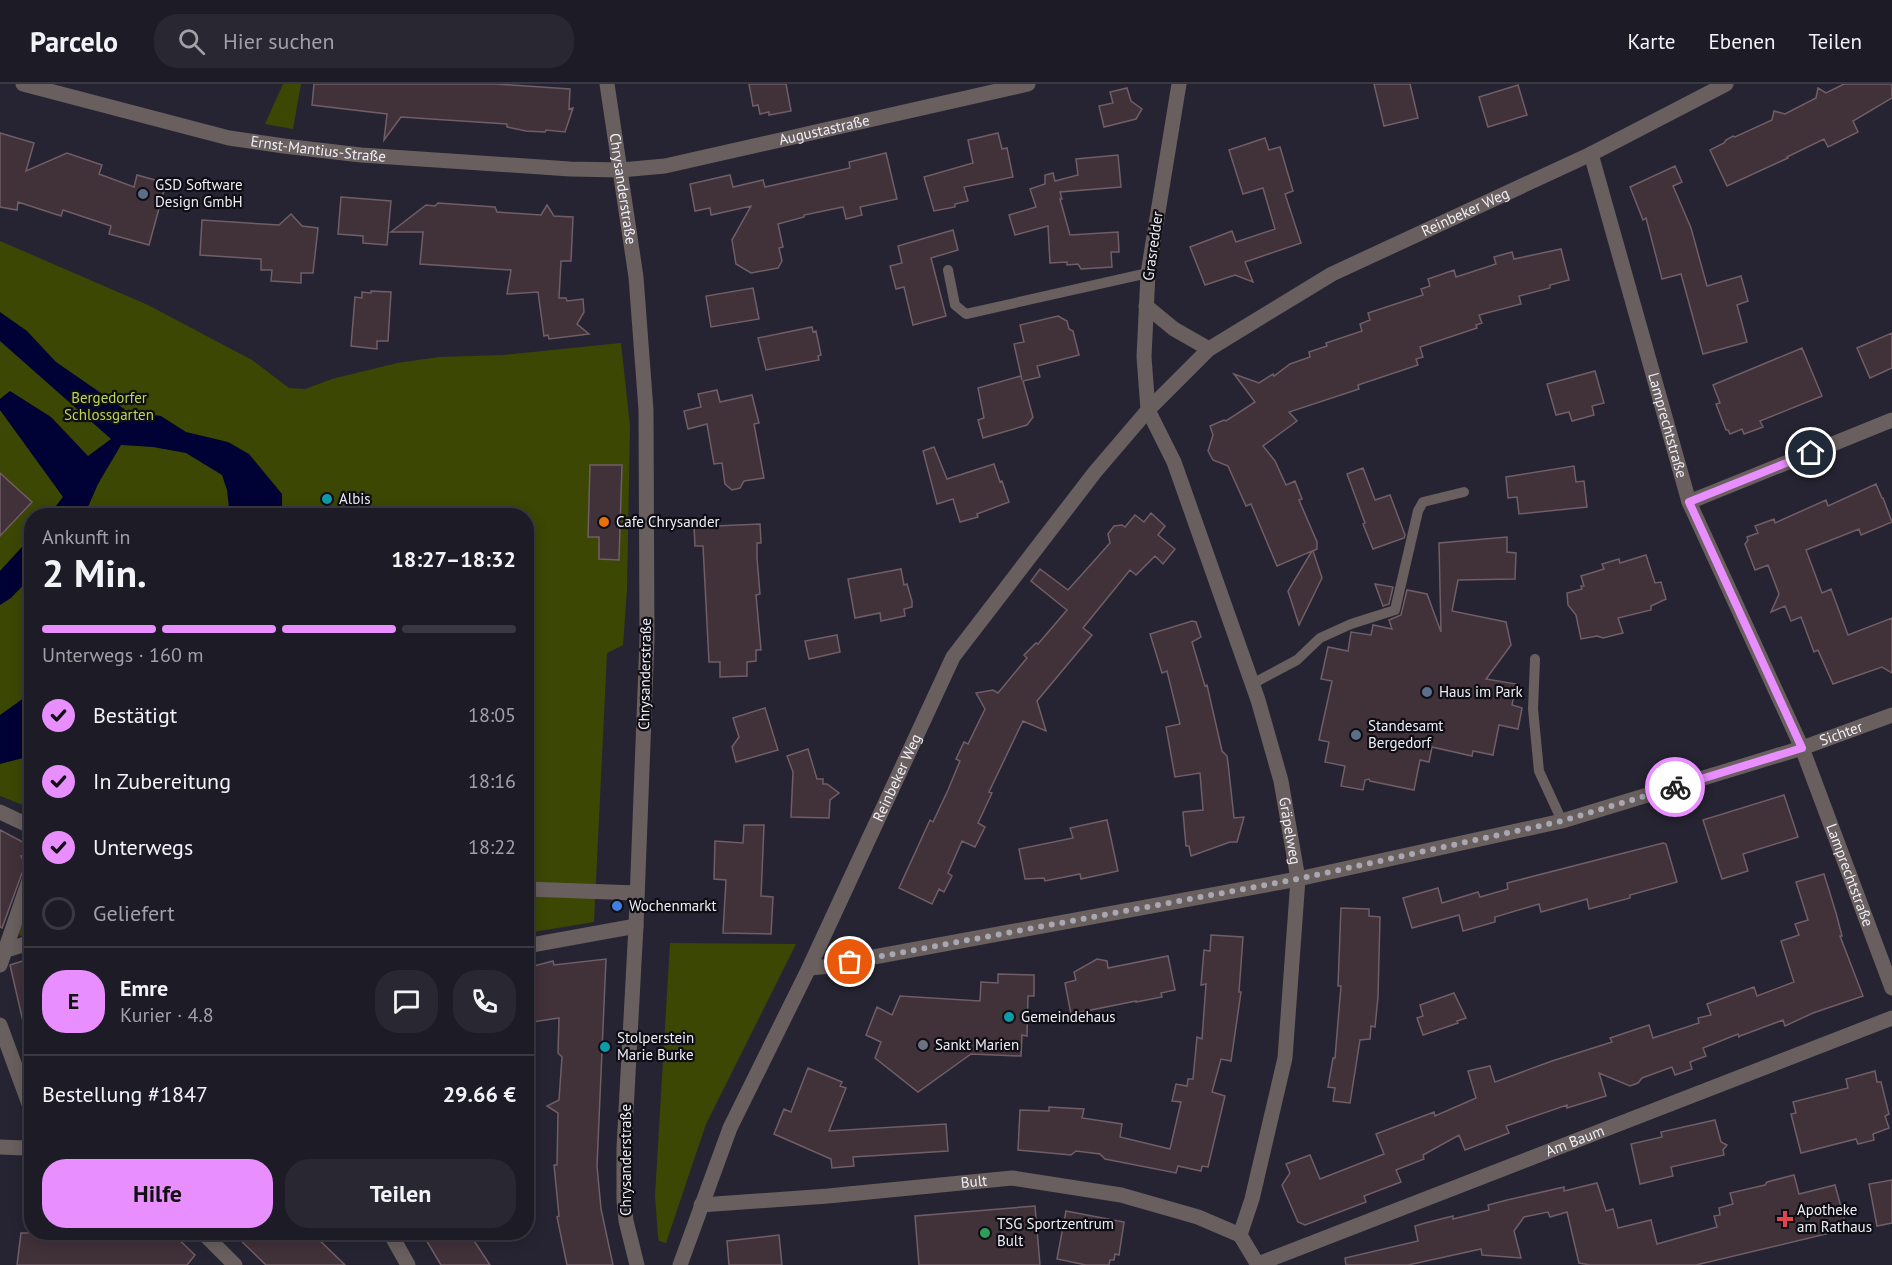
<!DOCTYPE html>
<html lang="de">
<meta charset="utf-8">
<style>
body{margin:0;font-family:"PT Sans",sans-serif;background:#292832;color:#f1f3f6;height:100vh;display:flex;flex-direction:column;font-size:22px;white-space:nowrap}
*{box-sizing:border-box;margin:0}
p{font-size:20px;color:#a0a1a7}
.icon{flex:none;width:33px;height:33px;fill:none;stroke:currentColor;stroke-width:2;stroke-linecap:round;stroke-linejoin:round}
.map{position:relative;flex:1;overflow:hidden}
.side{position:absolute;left:24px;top:424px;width:510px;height:732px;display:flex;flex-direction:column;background:#1c1b26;border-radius:24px;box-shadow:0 3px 15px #0003,0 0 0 2px #3a3943}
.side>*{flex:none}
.pin{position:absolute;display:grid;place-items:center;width:51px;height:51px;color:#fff;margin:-26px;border:3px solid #fff;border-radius:50%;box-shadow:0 2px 6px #0007}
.courier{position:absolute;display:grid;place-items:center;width:60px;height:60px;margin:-30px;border:4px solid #e88eff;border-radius:50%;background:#fff;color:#222;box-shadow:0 2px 8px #0007}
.head em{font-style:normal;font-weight:700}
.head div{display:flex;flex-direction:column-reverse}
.head{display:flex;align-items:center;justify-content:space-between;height:102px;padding:0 18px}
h1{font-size:39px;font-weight:700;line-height:45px}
.bar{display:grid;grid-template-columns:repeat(4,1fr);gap:9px 6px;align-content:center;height:72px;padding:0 18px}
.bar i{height:8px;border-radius:4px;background:#3a3943}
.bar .active{background:#e88eff}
.bar p{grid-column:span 4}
.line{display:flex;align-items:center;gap:15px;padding:0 18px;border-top:2px solid #3a3943}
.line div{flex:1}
.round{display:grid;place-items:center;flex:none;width:63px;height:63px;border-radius:24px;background:#292832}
ol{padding:0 18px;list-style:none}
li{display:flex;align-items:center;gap:18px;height:66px}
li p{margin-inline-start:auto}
li .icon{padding:6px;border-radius:50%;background:#e88eff;color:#111;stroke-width:4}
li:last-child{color:#a0a1a7}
li i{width:33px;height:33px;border:3px solid #3a3943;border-radius:50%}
.primary-button{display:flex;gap:12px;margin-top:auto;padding:12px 18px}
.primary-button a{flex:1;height:69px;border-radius:24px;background:#e88eff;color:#111;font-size:24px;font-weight:700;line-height:69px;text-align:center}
.primary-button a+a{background:#292832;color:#f1f3f6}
header{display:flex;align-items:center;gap:36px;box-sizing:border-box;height:84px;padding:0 30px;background:#1c1b26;border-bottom:2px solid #3a3943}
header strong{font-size:28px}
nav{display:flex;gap:33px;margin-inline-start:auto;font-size:21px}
.search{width:420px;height:54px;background:#292832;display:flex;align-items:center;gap:15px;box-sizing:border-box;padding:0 21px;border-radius:24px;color:#a0a1a7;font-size:22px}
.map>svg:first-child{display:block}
.green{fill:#3c4704}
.water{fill:#000135}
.building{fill:#413139;stroke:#705e67;stroke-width:1.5}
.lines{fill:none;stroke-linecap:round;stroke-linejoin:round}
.service{stroke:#685f5e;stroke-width:10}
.pedestrian{stroke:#685f5e;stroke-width:15}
.minor{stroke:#685f5e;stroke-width:15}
.done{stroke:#a9a7b2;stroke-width:6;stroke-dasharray:0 10.8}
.route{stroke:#e88eff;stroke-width:8}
.service-dot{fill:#5c6f8a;stroke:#0f0e14;stroke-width:2}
.culture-dot{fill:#0f9aa8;stroke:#0f0e14;stroke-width:2}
.food-dot{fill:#e8710a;stroke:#0f0e14;stroke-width:2}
.shop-dot{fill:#3f7fe0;stroke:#0f0e14;stroke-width:2}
.worship-dot{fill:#6b7280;stroke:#0f0e14;stroke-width:2}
.health-dot{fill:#e0444e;stroke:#0f0e14;stroke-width:2}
.leisure-dot{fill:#2e9e5b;stroke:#0f0e14;stroke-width:2}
.labels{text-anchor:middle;stroke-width:4.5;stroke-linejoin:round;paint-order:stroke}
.street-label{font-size:15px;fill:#efeef7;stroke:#0f0e14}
.poi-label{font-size:15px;fill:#efeef7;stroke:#0f0e14;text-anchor:start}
.park-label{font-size:15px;fill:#bcd655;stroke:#0f0e14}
</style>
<header>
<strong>Parcelo</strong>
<div class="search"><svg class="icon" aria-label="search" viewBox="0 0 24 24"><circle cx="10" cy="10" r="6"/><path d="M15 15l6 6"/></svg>Hier suchen</div>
<nav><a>Karte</a><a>Ebenen</a><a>Teilen</a></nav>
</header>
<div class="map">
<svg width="1892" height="1181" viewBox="0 0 1892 1181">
<rect width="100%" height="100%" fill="#262432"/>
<!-- green -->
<path class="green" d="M283,0H301L293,45L265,40Z
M0,157L148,221L252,276L289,304L305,305L332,295L397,279L439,273L503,271L621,259L630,342L627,505L623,561L607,569L594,838L527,849L526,432H32L31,724L0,712V452L32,418L0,389Z
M31,802V853L20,852L17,844Z
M670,859L796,860L706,1040L666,1159L659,1157L658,1152L655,1112Z"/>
<!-- water -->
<path class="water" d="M0,228L27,247L56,278L127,327L161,332L186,348L228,358L249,370L282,410V432H230L227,406L222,391L186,369L153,363L121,361L98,400L84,432H48L63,413L0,326V315L10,307L51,333L88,372L111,355L0,257Z
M31,453V493L11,514L0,521V487Z
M31,609V672L0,680V631Z"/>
<!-- building -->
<path class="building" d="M314,0H496L570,5L569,25L573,24L565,48L546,46L545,48L526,47L507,43V40L401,33L384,56L387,30L312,21Z
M749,0H786L791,27L769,31V28L760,30L758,21L753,22Z
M1374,0H1410L1418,34L1384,42Z
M1844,0H1892V14L1853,37L1858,48L1828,63L1824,55L1787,73L1788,74L1727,102L1710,66L1724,59L1726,56L1733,52L1735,53L1772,36L1774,27L1785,30L1816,14L1818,4L1826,9Z
M1518,1L1527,31L1488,43L1479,13Z
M1127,4L1131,17L1142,25L1136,35L1104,43L1099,22L1113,19L1110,8Z
M0,49L34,59L26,87L67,69L102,81L99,90L134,103L137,91L166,99L149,161L109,150L111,142L63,126L61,132L18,118L17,126L0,123Z
M998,49L1002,65L1007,64L1013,93L964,103L968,117L955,120V123L934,127L924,93L973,79L968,56Z
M1265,54L1269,66L1280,63L1293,107L1285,110L1301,159L1245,178L1253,198L1235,191L1205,201L1190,163L1232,147L1236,158L1275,145L1263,104L1243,110L1229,66Z
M886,69L897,115L860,123L862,131L846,135L843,123L804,131V133L778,140L783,163L779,164L782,177L778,184L751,189L736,180L732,156L751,122L711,131L710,124L695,127L690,100L730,91L733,103L763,96L765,103L850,84L849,78Z
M1118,71L1121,103L1060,108L1062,115H1060L1070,151L1118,148L1119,168H1111L1112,183L1081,185L1078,180L1067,181V178L1050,179L1048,142L1015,151L1009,131L1036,123L1030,105L1045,100V91L1053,89L1055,97L1078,91L1076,75Z
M1675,82L1682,98L1673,102L1691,144L1707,202L1741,192L1748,217L1737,221L1747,258L1703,270L1681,190L1662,195L1646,134L1643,136L1630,103Z
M341,113L391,117L387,161L363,159V152L338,150Z
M438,119L495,123L497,128L541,131L547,121L554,132L573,133L571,177H561L559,214H566L567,217L583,215L584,228L577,240L589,250L549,255L548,251L544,252L538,208L507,210L511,186L420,180L423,148H391L426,121L435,122Z
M291,130L302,142L318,144L313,189H301V199L271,197L272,186H261V175L200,171L202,136L279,141Z
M953,146L958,166L931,174L946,232L913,241L904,203L896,205L890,182L902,179L898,162Z
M1561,165L1569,196L1550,201V204L1519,212L1521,220L1479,231L1482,239L1476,241L1477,244L1420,263L1423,273L1416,275L1418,281L1358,301L1359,305L1289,328L1297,337L1263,362L1275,377L1286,401L1295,397L1302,415L1299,416L1317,458V465L1313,467L1322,494L1299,541L1288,507L1312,467L1277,482L1251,420L1246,422L1228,382L1213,376L1208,367L1213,351L1210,342L1224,336L1226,337L1255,318L1234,290L1259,299L1273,290L1274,292L1290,280L1310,273L1309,268L1327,262L1326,259L1362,247L1360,240L1370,236L1368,229L1423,211L1421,205L1430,202L1428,195L1454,186L1456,193L1496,180L1494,173L1512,168L1514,175Z
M753,204L759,235L711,243L706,212Z
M371,207L391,208L388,257H377V265L351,262L355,213L362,214V208L371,209Z
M1058,232L1067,237L1069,245L1073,247L1079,271L1037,282L1040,293L1023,297L1033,333L1027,341L983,354L978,336L984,334L978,304L1021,292L1022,296L1014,260L1024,258L1020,241Z
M812,243L813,248L816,247L821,271L818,272L819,276L766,286L758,254Z
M1892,249V284L1870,294L1857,264Z
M1802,264L1822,312L1760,337L1763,343L1744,350L1742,345L1730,350L1728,346H1726L1716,320L1720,319L1713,301Z
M1595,287L1604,319L1592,322L1594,331L1572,337L1569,328L1556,331L1547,300Z
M717,306L720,318L752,311L759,339L754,340L764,394L744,397L740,404L732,406L725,400L722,379L714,380L707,340L688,345L684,327L701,323L698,310Z
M934,363L947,395L994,380L1000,398L1002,397L1009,418L977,430L978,433L960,438L953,415L937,420L923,367Z
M590,381H622L619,476L599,475V453H588Z
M1574,382L1576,398L1584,397L1587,423L1519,430L1517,413L1508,414L1506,393Z
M1363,384L1375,416L1390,411L1405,451L1404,454L1373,465L1363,440L1365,439L1347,390Z
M0,389L32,418L0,452Z
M1876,400L1882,414H1883L1892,438L1861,451L1859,445L1806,466L1822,509L1831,505L1848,551L1892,534V589L1882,583L1833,600L1818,566L1814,568L1801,533L1791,537L1785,522L1771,528L1779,510L1768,481L1755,486L1745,460L1748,456L1747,453L1758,449L1755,442L1774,435L1775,439L1826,416L1828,422Z
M1151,429L1165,442L1158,451L1175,465L1163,480L1155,472L1136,491L1130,486L1083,544L1092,551L1037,617L1046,647L1023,637L1018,647L989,708L992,709L978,739L985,743L975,763L962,757L948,789L952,792L944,808L939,805L932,820L899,804L930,736L933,738L948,706L960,677L956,675L964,658L968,660L985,625L976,609L993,606L998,609L1027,574L1024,571L1036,559L1038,560L1067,526L1031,497L1040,485L1068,506L1110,459L1108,450L1114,442L1122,441L1125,443L1135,431L1144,438Z
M760,440L761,459H757V474L760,510L756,511L761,566H756V577L747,578V592L720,593V578H709L703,462H695L694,443Z
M1507,453V468L1516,469L1515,495L1458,496L1452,527L1506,538L1511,561L1486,595L1516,600L1512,621L1522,624L1518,645L1499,641L1493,671L1473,667L1472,672L1432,663L1429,678L1420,676L1414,706L1370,697L1369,695L1365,696L1363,706L1341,702L1345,682L1325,678L1329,658L1319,656L1332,597L1321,595L1328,563L1348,567L1351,548L1371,551L1373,541L1392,545L1389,536L1401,531L1407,506L1427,510L1441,548L1439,459Z
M1646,471L1655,499L1661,498L1666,515L1651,522V526L1618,534L1623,549L1603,554L1597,552L1581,555L1576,531L1568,521L1567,509L1582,505L1581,502H1584L1581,492L1604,485L1602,480L1619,475L1620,479Z
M901,485L904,501L907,500L912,517V523L904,525L905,532L881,537L880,529L855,534L848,495Z
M1375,500L1393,503L1389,520L1383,522Z
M1192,537L1196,538L1201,553L1192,558L1205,602L1207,601L1222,667L1227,672L1228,679L1234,734L1244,733L1237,758H1230L1191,772L1189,762H1186L1183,728L1203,726L1200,689L1175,693L1166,643L1180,640L1167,587L1162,589L1150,550Z
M837,551L840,568L809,575L805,557Z
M765,624L778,666L736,678L732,663L739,653L733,634Z
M808,665L817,695H823V700H827L839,709L830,716L829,734L791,733L793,688L787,672Z
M1784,711L1798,753L1743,770L1748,787L1722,795L1703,736Z
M1107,736L1118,787L1081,795L1080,790L1045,797L1044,794L1025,795L1019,765L1073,754L1070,744Z
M744,741H764L761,812L773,813L771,850L723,849L726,796L714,795L715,757L743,759Z
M0,746L32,763V768L21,772L25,781L2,844L0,843Z
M1663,759L1666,760L1677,798L1630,811V814L1589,825L1587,815L1541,828L1539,820L1495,833V838L1463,847L1459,831L1412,844L1403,814L1438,804L1442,819L1478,808L1480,813L1508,805L1507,799Z
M1824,790L1836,829L1842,852H1840L1863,912L1813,929L1785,942L1783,936L1740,952L1739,953L1738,950L1703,964L1706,972L1690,978L1692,985L1675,991L1672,983L1642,994L1638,999L1630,1002L1599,989L1606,1012L1567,1024V1021L1506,1042L1509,1049L1465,1066L1459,1051L1423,1071L1424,1075L1396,1086L1401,1098L1364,1112L1366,1118L1305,1141L1298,1138L1282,1101L1290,1089L1286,1080L1310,1071L1320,1095L1384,1070L1376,1050L1434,1028L1435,1032L1476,1014L1468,987L1490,982L1495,998L1552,977L1612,958L1610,954L1649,941L1653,954L1699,939L1698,934L1711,931L1707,920L1754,903L1757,912L1794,898L1781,857L1799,851L1795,840L1808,836L1796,798Z
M1341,824L1369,825V832L1380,833L1378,913L1375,943L1371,942L1370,955L1360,956L1350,1019L1333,1017L1335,1004L1328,1003L1333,974H1335L1341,902H1338Z
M1211,851L1243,853L1239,908H1241L1231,977L1221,975L1212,1008L1225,1012L1208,1083L1202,1082L1201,1087L1178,1082L1176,1089L1105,1075L1100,1070L1076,1067L1071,1071L1018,1066L1020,1026L1049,1027V1023L1084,1025L1082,1034L1122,1040L1120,1053L1170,1065L1181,1018L1172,1017L1176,1000L1187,1002L1188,995H1193L1197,953L1202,955L1206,900L1201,901L1204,866L1210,867Z
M1168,872L1175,906L1161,909L1162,913L1136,918V917L1071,930L1065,899L1076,896L1074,888L1097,875L1107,877L1108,884Z
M32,874V941L24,942L10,881Z
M606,875L597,1082L601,1125L613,1181H567L557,1133L559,1132L554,1081H557L558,1029L547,1022L559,1016L562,973L558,969L559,934L526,939V884L553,877L554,881Z
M998,890L1034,891V912H1028L1027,952L1022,951L1021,972L971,970L918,1008L875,974L881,958L866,951L877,923L892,931L900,912L980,917L981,898L998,899Z
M1454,909L1466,934L1457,937L1458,939L1423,951L1417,934L1423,932L1420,921Z
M808,984L842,998L840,1002L846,1004L829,1047L946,1040L948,1067L853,1073L854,1082L832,1084L831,1075L774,1050L784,1025L791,1028Z
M1875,987L1877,998H1881L1889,1030L1885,1032L1889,1044L1873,1050L1874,1056L1858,1060L1856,1055L1801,1069L1791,1030L1796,1029L1793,1018L1848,1004L1846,995Z
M1715,1036L1721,1058L1727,1061L1723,1066L1724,1071L1671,1083L1673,1092L1640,1100L1631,1060L1662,1053L1661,1048Z
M1794,1091L1799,1110L1835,1101L1847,1145L1696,1181H1590L1579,1179L1567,1128L1550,1133L1548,1128L1524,1133L1514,1147L1521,1174L1482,1171L1481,1165L1408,1181H1346L1345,1174L1418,1157L1415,1142L1425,1139L1453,1132V1135L1489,1126L1488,1121L1507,1116L1564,1103V1107L1597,1099L1606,1127L1613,1125L1618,1144L1651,1136L1657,1160L1717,1143L1714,1132L1720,1131L1719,1124L1733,1120L1730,1109L1765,1101L1767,1098Z
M1892,1096V1139L1877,1142L1869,1100Z
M1035,1122L1040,1181H919L915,1132Z
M1066,1127L1124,1138L1119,1171L1115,1170L1114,1176H1110L1109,1181H1086L1057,1175Z
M21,1149H172L195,1171L187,1181H17Z
M233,1149H312L345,1181H266Z
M422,1149H469L490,1181H441Z
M779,1151L782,1181H729L727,1157Z"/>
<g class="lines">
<!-- service -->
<path class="service" d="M948,186L955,221L966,230L1148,189
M1535,575L1533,625L1539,687L1562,737
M1252,600L1297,576L1320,554L1351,540L1395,526L1418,427L1423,418L1464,408"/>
<!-- pedestrian -->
<path class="pedestrian" d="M526,805L637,809
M3,867L32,858
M0,881L32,788
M0,941L32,1028
M0,1063L24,1064L32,1056
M203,1149L235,1181"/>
<!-- minor -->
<g class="minor">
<path id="s1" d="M23,0L229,54L284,62L361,71L570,85L621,86L665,82L1028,0"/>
<path id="s2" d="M607,0L636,193L646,326L647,555L636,842L624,1064V1116L626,1137L637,1181"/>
<path id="s3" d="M1179,0L1148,189L1144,273L1148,326L1174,378L1258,616L1281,697L1298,795L1285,974L1252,1115L1240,1151L1258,1181"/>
<path id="s4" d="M1591,70L1689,418L1802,664L1892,904"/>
<path d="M1146,222L1174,245L1209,265"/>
<path d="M1689,418L1892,336"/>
<path d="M0,728L32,743"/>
<path d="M526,862L636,842"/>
<path id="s5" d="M809,884L833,882L868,874L1298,795L1562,737L1802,664L1892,631"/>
<path id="s6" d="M701,1121L828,1112L1012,1094L1121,1111L1198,1133L1240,1151"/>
<path d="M390,1149L408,1181"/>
<path id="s7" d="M1258,1180L1892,934"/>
<path id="s8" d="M680,1181L730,1044L809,884L953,573L1095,388L1148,326L1209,265L1332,190L1591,70L1726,0"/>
</g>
</g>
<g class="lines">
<!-- done -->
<path class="done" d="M850,878L1298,795L1562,737L1675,703"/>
<!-- route -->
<path class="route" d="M1675,703L1802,664L1689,418L1811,369"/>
</g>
<!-- markers -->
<g class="service-dot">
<circle cx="143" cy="110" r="6"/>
<circle cx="1427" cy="608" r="6"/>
<circle cx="1356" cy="651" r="6"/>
</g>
<g class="culture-dot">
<circle cx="327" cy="415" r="6"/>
<circle cx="1009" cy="933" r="6"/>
<circle cx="605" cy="963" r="6"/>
</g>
<circle class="food-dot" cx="604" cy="438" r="6"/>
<circle class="shop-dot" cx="617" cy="822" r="6"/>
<circle class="worship-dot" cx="923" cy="961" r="6"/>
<path class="health-dot" d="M1782 1126h6v6h6v6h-6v6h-6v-6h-6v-6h6z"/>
<circle class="leisure-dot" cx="985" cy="1149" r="6"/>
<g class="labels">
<!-- street labels -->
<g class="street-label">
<text dy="5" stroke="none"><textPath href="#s1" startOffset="814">Augustastraße</textPath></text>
<text dy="5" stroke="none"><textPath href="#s1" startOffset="303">Ernst-Mantius-Straße</textPath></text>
<text dy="5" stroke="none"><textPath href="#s2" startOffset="106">Chrysanderstraße</textPath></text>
<text dy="5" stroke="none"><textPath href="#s8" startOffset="1359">Reinbeker Weg</textPath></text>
<text transform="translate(1153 162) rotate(-82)" y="5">Grasredder</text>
<text dy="5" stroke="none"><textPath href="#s4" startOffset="282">Lamprechtstraße</textPath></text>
<text transform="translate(645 590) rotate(-89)" y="5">Chrysanderstraße</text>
<text dy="5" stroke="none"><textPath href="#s5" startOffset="1060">Sichter</textPath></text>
<text dy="5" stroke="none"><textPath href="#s8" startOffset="534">Reinbeker Weg</textPath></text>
<text dy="5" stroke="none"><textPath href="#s3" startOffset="774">Gräpelweg</textPath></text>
<text dy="5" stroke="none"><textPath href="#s4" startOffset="768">Lamprechtstraße</textPath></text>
<text dy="5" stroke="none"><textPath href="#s7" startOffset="340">Am Baum</textPath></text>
<text transform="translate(626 1076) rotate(-90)" y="5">Chrysanderstraße</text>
<text dy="5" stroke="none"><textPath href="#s6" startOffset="274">Bult</textPath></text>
</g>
<!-- poi labels -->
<g class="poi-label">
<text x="155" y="106">GSD Software<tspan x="155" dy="17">Design GmbH</tspan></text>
<text x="339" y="420">Albis</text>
<text x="616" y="443">Cafe Chrysander</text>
<text x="1439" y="613">Haus im Park</text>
<text x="1368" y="647">Standesamt<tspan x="1368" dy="17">Bergedorf</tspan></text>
<text x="629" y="827">Wochenmarkt</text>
<text x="1021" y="938">Gemeindehaus</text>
<text x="617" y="959">Stolperstein<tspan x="617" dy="17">Marie Burke</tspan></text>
<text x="935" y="966">Sankt Marien</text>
<text x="1797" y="1131">Apotheke<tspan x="1797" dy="17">am Rathaus</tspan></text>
<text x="997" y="1145">TSG Sportzentrum<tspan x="997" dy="17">Bult</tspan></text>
</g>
<!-- park labels -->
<g class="park-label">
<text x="109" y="319">Bergedorfer<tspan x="109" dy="17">Schlossgarten</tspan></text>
</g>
</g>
</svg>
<div class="pin" style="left:850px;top:878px;background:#ea580c"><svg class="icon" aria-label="bag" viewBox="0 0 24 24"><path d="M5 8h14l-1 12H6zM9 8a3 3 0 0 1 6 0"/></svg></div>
<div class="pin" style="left:1811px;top:369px;background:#1f2937"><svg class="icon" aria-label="home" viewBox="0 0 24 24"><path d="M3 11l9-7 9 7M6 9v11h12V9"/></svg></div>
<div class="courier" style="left:1675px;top:703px"><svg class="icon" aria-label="bike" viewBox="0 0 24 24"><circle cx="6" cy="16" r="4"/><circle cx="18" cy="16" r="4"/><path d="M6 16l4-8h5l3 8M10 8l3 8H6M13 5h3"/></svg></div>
<section class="side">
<div class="head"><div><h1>2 Min.</h1><p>Ankunft in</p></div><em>18:27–18:32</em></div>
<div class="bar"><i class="active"></i><i class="active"></i><i class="active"></i><i></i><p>Unterwegs · 160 m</p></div>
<ol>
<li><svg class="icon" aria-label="check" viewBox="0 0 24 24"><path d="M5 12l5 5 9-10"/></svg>Bestätigt<p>18:05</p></li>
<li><svg class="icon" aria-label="check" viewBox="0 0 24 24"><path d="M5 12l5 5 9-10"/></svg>In Zubereitung<p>18:16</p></li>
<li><svg class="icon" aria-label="check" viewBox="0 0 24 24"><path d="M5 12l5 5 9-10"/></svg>Unterwegs<p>18:22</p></li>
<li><i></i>Geliefert</li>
</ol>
<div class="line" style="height:108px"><b class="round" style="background:#e88eff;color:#111">E</b><div><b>Emre</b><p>Kurier · 4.8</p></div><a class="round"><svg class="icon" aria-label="chat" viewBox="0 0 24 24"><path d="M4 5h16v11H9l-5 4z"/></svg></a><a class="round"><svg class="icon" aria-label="phone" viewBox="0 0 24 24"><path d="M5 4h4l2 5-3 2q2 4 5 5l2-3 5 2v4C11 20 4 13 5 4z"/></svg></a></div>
<div class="line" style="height:78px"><div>Bestellung #1847</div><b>29.66 €</b></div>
<div class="primary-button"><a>Hilfe</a><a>Teilen</a></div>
</section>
</div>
